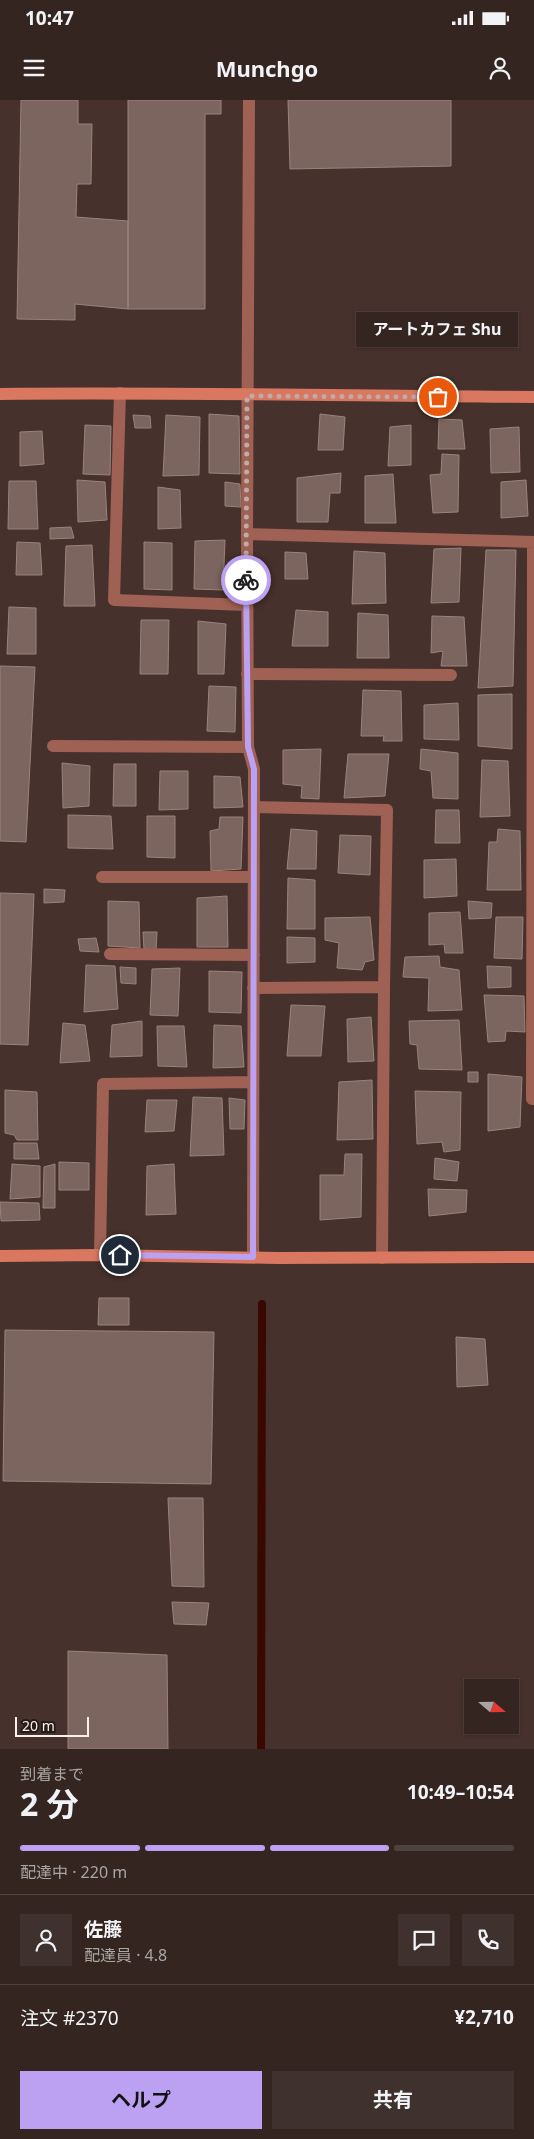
<!DOCTYPE html>
<html lang="ja">
<meta charset="utf-8">
<style>
body{margin:0;font-family:"Noto Sans","Noto Sans JP",sans-serif;background:#3f312e;color:#f1f3f6;height:100vh;display:flex;flex-direction:column;font-size:19px;white-space:nowrap}
*{box-sizing:border-box;margin:0}
p{font-size:16px;color:#a9a5a5}
.icon{flex:none;width:28px;height:28px;fill:none;stroke:currentColor;stroke-width:2;stroke-linecap:round;stroke-linejoin:round}
.map{position:relative;height:1649px;overflow:hidden}
.drawer{display:flex;flex-direction:column;background:#342521;flex:1}
.drawer>*{flex:none}
.needle{width:32px;rotate:110deg}
.tools{position:absolute;left:464px;top:1579px;display:grid;gap:10px}
.tools a{display:grid;place-items:center;width:55px;height:55px;border-radius:0px;background:#342521;box-shadow:0 1px 4px #0004,0 0 0 1px #4e423f;font-size:25px}
.scale{position:absolute;left:15px;bottom:12px;width:74px;box-sizing:border-box;padding-left:5px;border:2px solid #fdefeb;border-top:0;font-size:14px;line-height:18px;white-space:nowrap;color:#fdefeb;-webkit-text-stroke:4px #251b19;paint-order:stroke}
.pin{position:absolute;display:grid;place-items:center;width:42px;height:42px;color:#fff;margin:-21px;border:2px solid #fff;border-radius:50%;box-shadow:0 1px 5px #0007}
.courier{position:absolute;display:grid;place-items:center;width:50px;height:50px;margin:-25px;border:4px solid #bca0f2;border-radius:50%;background:#fff;color:#222;box-shadow:0 1px 6px #0007}
.bubble{position:absolute;height:35px;border-radius:0px;background:#342521;box-shadow:0 1px 4px #0004,0 0 0 1px #4e423f;font-size:16px;font-weight:700;line-height:35px;text-align:center}
.headline em{font-style:normal;font-weight:700}
.headline div{display:flex;flex-direction:column-reverse}
.headline{display:flex;align-items:center;justify-content:space-between;height:85px;padding:0 20px}
h1{font-size:32px;font-weight:700;line-height:38px}
.bar{display:grid;grid-template-columns:repeat(4,1fr);gap:8px 5px;align-content:center;height:60px;padding:0 20px}
.bar i{height:6px;border-radius:4px;background:#4e423f}
.bar .on{background:#bca0f2}
.bar p{grid-column:span 4}
.line{display:flex;align-items:center;gap:12px;padding:0 20px;border-top:1px solid #4e423f}
.line div{flex:1}
.round{display:grid;place-items:center;flex:none;width:52px;height:52px;border-radius:0px;background:#3f312e}
.button{display:flex;gap:10px;margin-top:auto;padding:10px 20px}
.button a{flex:1;height:58px;border-radius:0px;background:#bca0f2;color:#111;font-size:20px;font-weight:700;line-height:58px;text-align:center}
.button a+a{background:#3f312e;color:#f1f3f6}
.status{display:flex;justify-content:space-between;align-items:center;height:35px;padding:0 25px;background:#342521;direction:ltr}
.status svg{height:14px;fill:currentColor}
header{display:flex;justify-content:space-between;align-items:center;height:65px;padding:0 20px;background:#342521;font-size:22px;font-weight:700}
.map>svg:first-child{display:block}
.lines{fill:none;stroke-linecap:round;stroke-linejoin:round}
.stream{stroke:#380801;stroke-width:8}
.building{fill:#7d655f;stroke:#9b827c}
.street{stroke:#9f6153;stroke-width:12}
.secondary{stroke:#d97760;stroke-width:12}
.done{stroke:#bdaca8;stroke-width:5;stroke-dasharray:0 9}
.route{stroke:#bca0f2;stroke-width:6}
</style>
<div class="status"><b>10:47</b><svg viewBox="0 0 49 12"><path d="M0 12V9h3v3zM5 12V6h3v6zM10 12V3h3v9zM15 12V0h3v12zM26 1h20v11H26zM47 4h2v5h-2z"/></svg></div>
<header><svg class="icon" aria-label="menu" viewBox="0 0 24 24"><path d="M4 6h16M4 12h16M4 18h16"/></svg>Munchgo<svg class="icon" aria-label="person" viewBox="0 0 24 24"><circle cx="12" cy="8" r="4"/><path d="M4 21q1-7 8-7t8 7"/></svg></header>
<div class="map">
<svg width="534" height="1649" viewBox="0 0 534 1649">
<rect width="100%" height="100%" fill="#46312c"/>
<g class="lines">
<!-- stream -->
<path class="stream" d="M261,1649L262,1204"/>
</g>
<!-- building -->
<path class="building" d="M21,0H78V24H92L91,84H77L76,117L128,121V209L75,204V220L17,219Z
M128,0H221V14H205V209H128Z
M288,0H451V66L290,69Z
M209,314L239,316L240,374L209,373Z
M320,314L345,317L343,350H318Z
M133,315L150,316L151,328H135Z
M166,315L200,317L199,375L163,376Z
M439,319L462,320L465,349H438Z
M85,325L111,326L110,375L83,374Z
M411,325V365L388,366L390,327Z
M519,327L520,372L491,373L490,329Z
M42,331L44,364L20,366V332Z
M442,354L459,355L458,412L433,413L430,375L441,374Z
M341,373L340,393H330L328,422H297V378Z
M393,374L396,423H365V376Z
M77,380L105,382L107,420L78,422Z
M526,380L528,416L501,418V382Z
M9,381H36L38,429H8Z
M225,382L240,384L241,407L225,406Z
M158,387L180,390L181,428L158,429Z
M71,427L74,438L50,439V428Z
M225,440L223,490L194,489L195,441Z
M17,442L40,443L42,475H16Z
M144,442L172,443V490L144,489Z
M92,445L95,506H64L66,446Z
M461,448L459,502L431,503L434,449Z
M486,450H516L513,586L478,588Z
M354,451L385,453L386,503L352,504Z
M285,452L306,453L308,479H285Z
M9,507L36,508V554H7Z
M296,510L328,512V546H292Z
M358,513L388,515L389,558H357Z
M432,516L464,517L467,566H441L443,551L431,553Z
M141,520H169L168,574H140Z
M198,521L226,524L224,574H198Z
M0,566L35,567L26,742L0,741Z
M209,586L236,587L235,632L207,631Z
M363,590L401,591L402,641H383L384,636H361Z
M512,594V649L478,646V595Z
M458,603L459,640L424,639V605Z
M321,649L319,699L301,698L302,686L283,684V650Z
M421,649L458,653V699L433,698L431,671L420,669Z
M348,654H389L385,696L344,698Z
M482,660L508,661L510,716L480,717Z
M62,663L90,666L89,706L63,708Z
M114,664H136V706H113Z
M160,671H188V709L159,710Z
M214,676L240,677L243,707L214,708Z
M436,710H459L460,743H435Z
M68,715L111,716L113,749L68,748Z
M147,716H175V758L147,757Z
M220,717H243L241,769L211,771L210,731L219,729Z
M291,729L317,731L316,769H287Z
M498,729L520,731L521,790H487L489,742H497Z
M340,735L371,736L370,775L338,773Z
M456,759L457,796L424,798V760Z
M288,778L315,780V829H287Z
M44,789L65,790L64,802L44,803Z
M0,793L34,794L28,945L0,944Z
M227,796L228,847H197V798Z
M108,801L139,802L140,848L108,846Z
M468,801L492,803L491,818L469,819Z
M460,812L463,853H445L444,844L429,845V813Z
M370,817L374,860L365,862L362,870L337,868L339,843L325,840V818Z
M496,817H523L522,859L494,858Z
M143,832H157L156,850L144,849Z
M287,837L315,838V862L287,863Z
M96,838L99,852L80,851L78,839Z
M439,856L440,867L459,870L462,910L428,911L429,878L403,877L405,857Z
M86,865L115,866L118,909L84,912Z
M487,866L511,867V887L488,888Z
M120,867L136,868V884L121,883Z
M180,868L178,916L150,915L152,869Z
M209,871L242,872L241,913L209,912Z
M484,895L524,896L525,932L506,931L505,941L488,942Z
M291,905L325,906L321,956H287Z
M371,917L374,961L348,962L347,919Z
M459,920L462,970L419,969L417,945L410,944L409,921Z
M142,921V956L110,957L112,925Z
M63,923L85,925L90,961L60,963Z
M214,925L241,926L244,967L213,968Z
M157,926H184L187,967L158,966Z
M468,972H478V982H468Z
M488,974L522,977L520,1027L488,1031Z
M372,980L373,1039L337,1040L339,982Z
M5,990L37,992L38,1040H17L14,1035L5,1033Z
M415,991L461,992L460,1050L444,1052L442,1042L417,1044Z
M193,997L222,998L224,1055L190,1056Z
M229,998L245,1000L244,1029H230Z
M147,1000H177L174,1031L145,1032Z
M14,1043H37L39,1059H14Z
M345,1054H362L361,1117L320,1120V1075H344Z
M435,1058L459,1062L457,1081L434,1079Z
M59,1062L89,1063V1090H59Z
M12,1064L40,1066V1097L10,1099Z
M55,1064V1108H43L44,1067Z
M174,1064L176,1114L146,1115L147,1066Z
M428,1089L467,1090L466,1112L429,1116Z
M0,1102L39,1103L40,1120L1,1121Z
M99,1198H129V1225H98Z
M5,1230L214,1232L211,1384L3,1381Z
M456,1237L485,1239L488,1285L457,1287Z
M168,1398H203L204,1487L172,1486Z
M172,1502L209,1503L206,1525L174,1524Z
M68,1551L167,1555L168,1649H68Z"/>
<g class="lines">
<!-- street -->
<path class="street" d="M120,293L114,500L246,505
M247,434L249,0
M533,442L532,999H534
M247,574L451,575
M53,646L248,647L254,669L253,1157
M248,647L247,434L534,442
M102,777H254
M110,854L254,855
M253,888L384,887L387,710L254,707
M100,1155L103,984L253,982
M382,1158L384,887"/>
<!-- secondary -->
<path class="secondary" d="M0,294C178,292 356,296 534,297
M0,1156L100,1155L278,1158L534,1157"/>
</g>
<g class="lines">
<!-- done -->
<path class="done" d="M246,480L247,296L438,297"/>
<!-- route -->
<path class="route" d="M120,1155L253,1157L254,669L248,647L246,480"/>
</g>
</svg>
<div class="tools">
<a><svg class="needle" viewBox="-14 -14 28 28"><path d="M0-13l5 13h-10z" fill="#e53935"/><path d="M0 13l5-13h-10z" fill="#a9a5a5"/></svg></a>
</div>
<div class="scale">20 m</div>
<div class="pin" style="left:438px;top:297px;background:#ea580c"><svg class="icon" aria-label="bag" viewBox="0 0 24 24"><path d="M5 8h14l-1 12H6zM9 8a3 3 0 0 1 6 0"/></svg></div>
<div class="pin" style="left:120px;top:1155px;background:#1f2937"><svg class="icon" aria-label="home" viewBox="0 0 24 24"><path d="M3 11l9-7 9 7M6 9v11h12V9"/></svg></div>
<div class="courier" style="left:246px;top:480px"><svg class="icon" aria-label="bike" viewBox="0 0 24 24"><circle cx="6" cy="16" r="4"/><circle cx="18" cy="16" r="4"/><path d="M6 16l4-8h5l3 8M10 8l3 8H6M13 5h3"/></svg></div>
<div class="bubble" style="left:356px;top:212px;width:162px">アートカフェ Shu</div>
</div>
<section class="drawer">
<div class="headline"><div><h1>2 分</h1><p>到着まで</p></div><em>10:49–10:54</em></div>
<div class="bar"><i class="on"></i><i class="on"></i><i class="on"></i><i></i><p>配達中 · 220 m</p></div>
<div class="line" style="height:90px"><a class="round"><svg class="icon" aria-label="person" viewBox="0 0 24 24"><circle cx="12" cy="8" r="4"/><path d="M4 21q1-7 8-7t8 7"/></svg></a><div><b>佐藤</b><p>配達員 · 4.8</p></div><a class="round"><svg class="icon" aria-label="chat" viewBox="0 0 24 24"><path d="M4 5h16v11H9l-5 4z"/></svg></a><a class="round"><svg class="icon" aria-label="phone" viewBox="0 0 24 24"><path d="M5 4h4l2 5-3 2q2 4 5 5l2-3 5 2v4C11 20 4 13 5 4z"/></svg></a></div>
<div class="line" style="height:65px"><div>注文 #2370</div><b>¥2,710</b></div>
<div class="button"><a>ヘルプ</a><a>共有</a></div>
</section>
